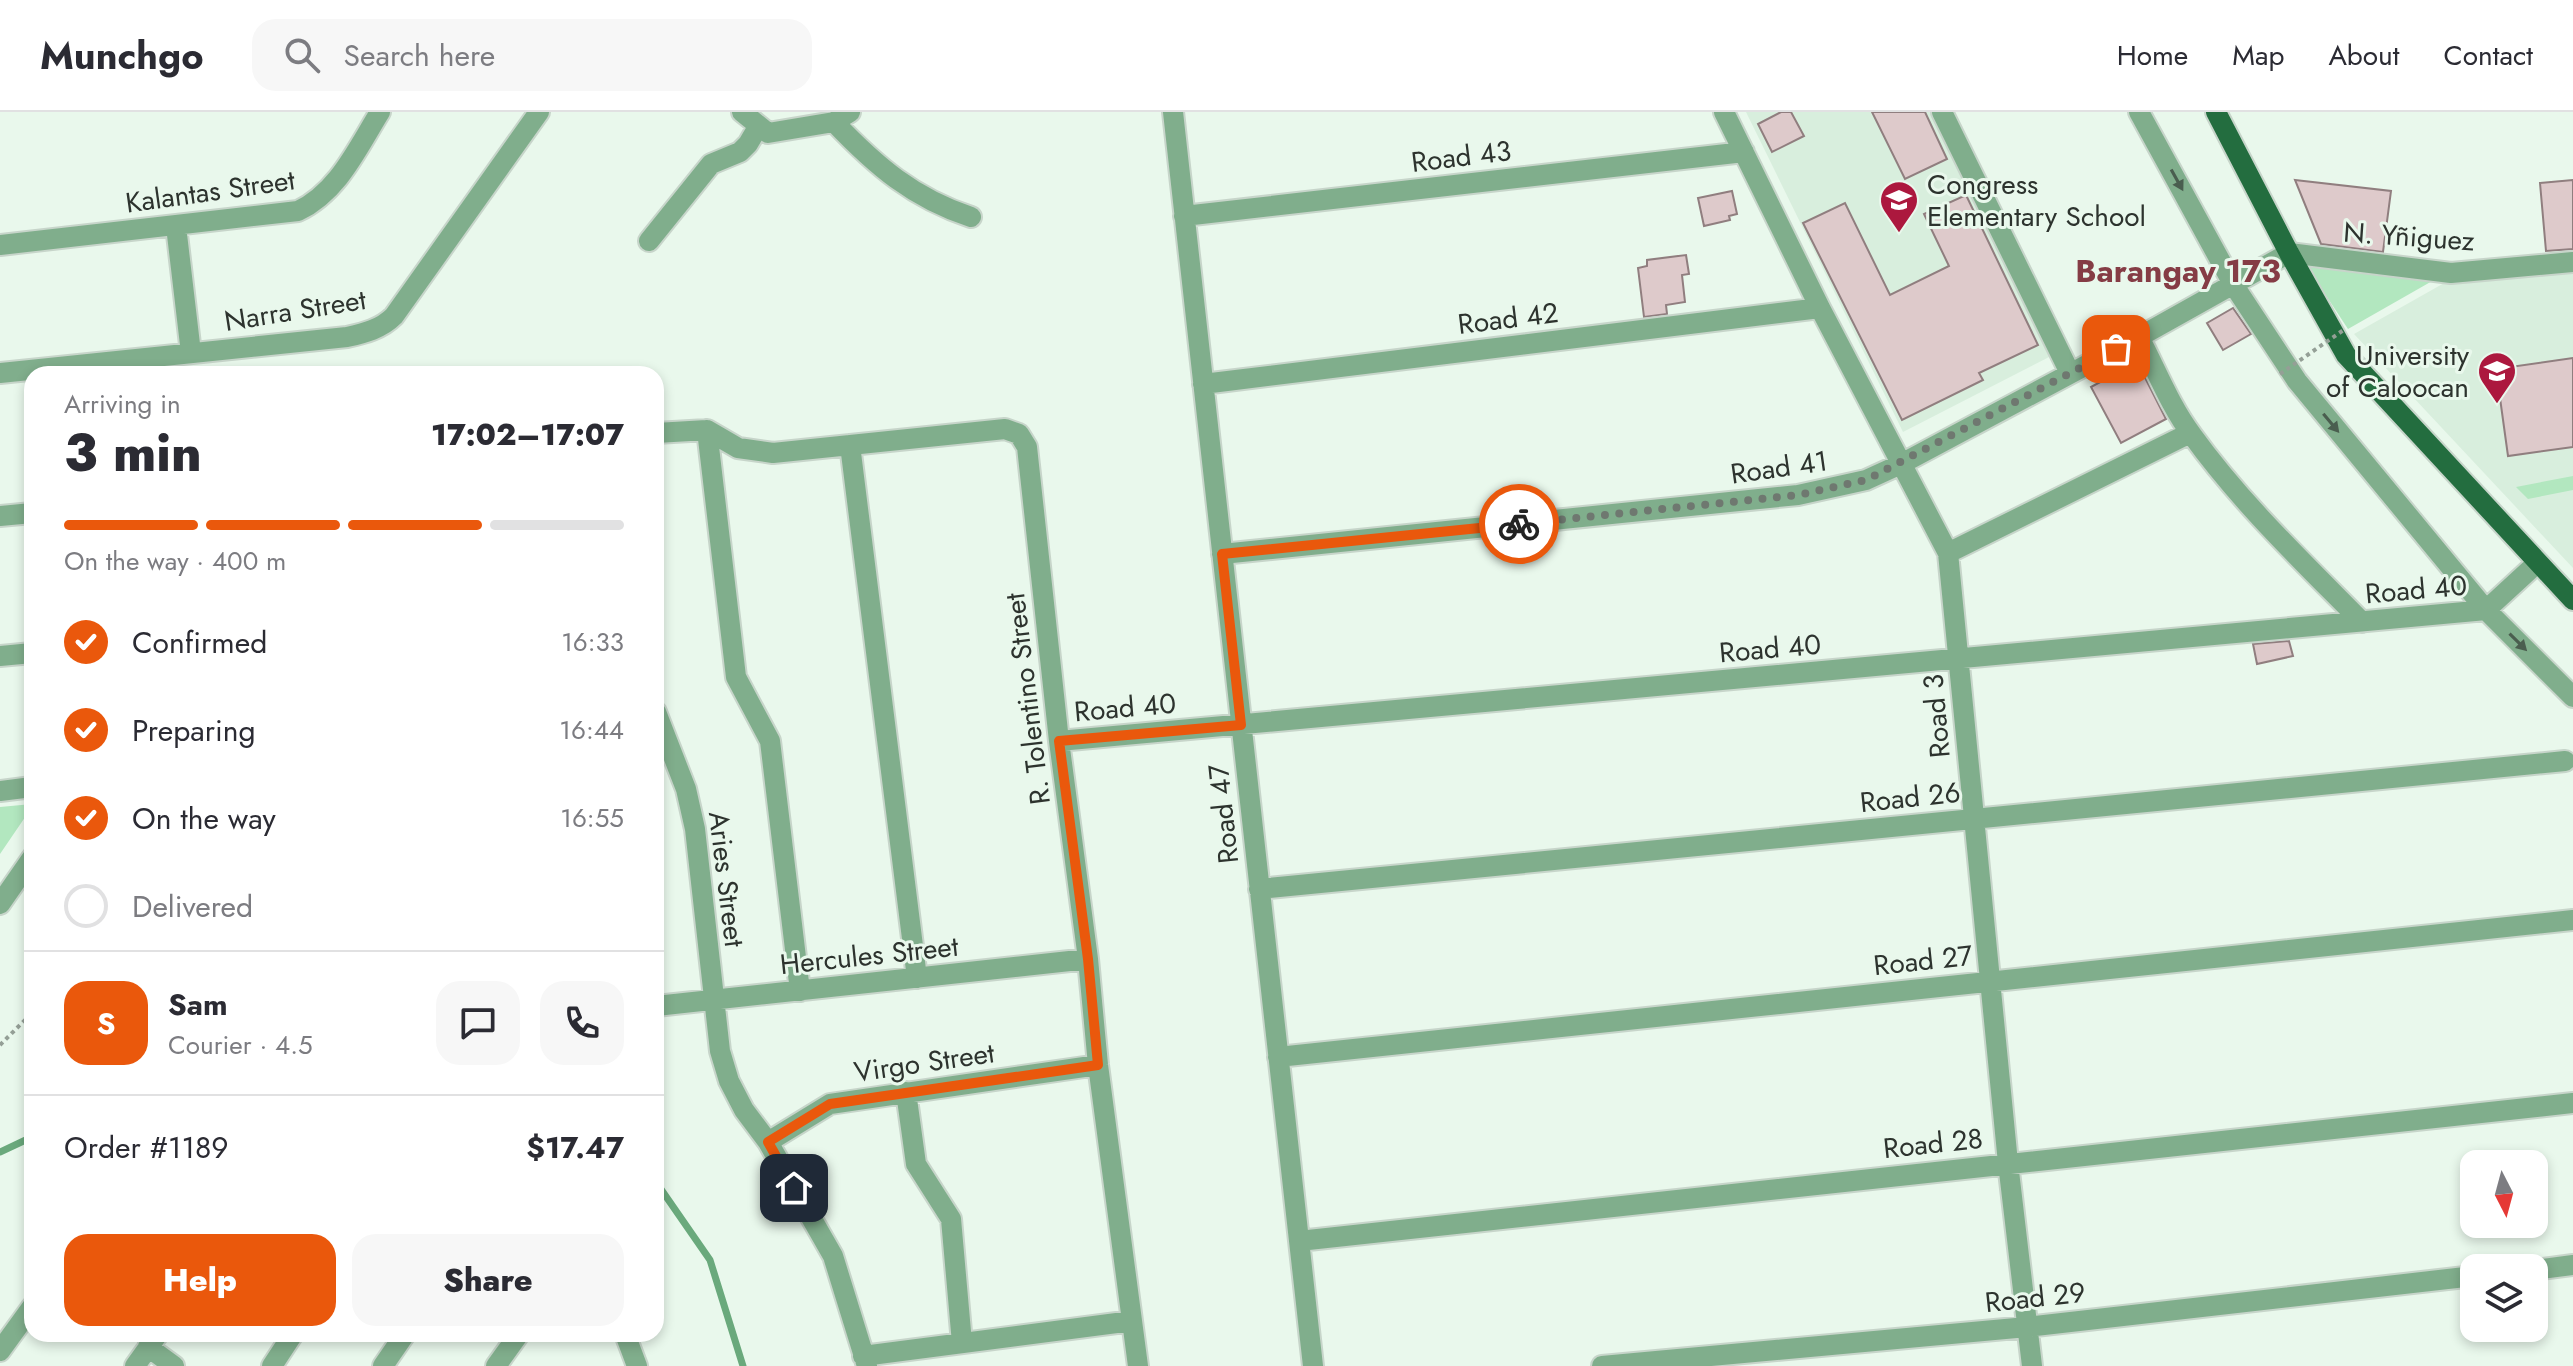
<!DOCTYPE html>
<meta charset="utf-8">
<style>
body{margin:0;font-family:Jost,sans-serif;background:#f7f7f7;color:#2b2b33;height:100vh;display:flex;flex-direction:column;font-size:30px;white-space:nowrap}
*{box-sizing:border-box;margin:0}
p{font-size:26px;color:#7c7c81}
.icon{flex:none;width:44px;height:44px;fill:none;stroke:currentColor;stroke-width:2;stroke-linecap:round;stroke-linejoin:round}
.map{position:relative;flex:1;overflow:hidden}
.details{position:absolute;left:24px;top:254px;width:640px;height:976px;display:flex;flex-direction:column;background:#fff;border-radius:24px;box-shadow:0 4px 12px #0003}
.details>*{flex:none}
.needle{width:52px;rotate:174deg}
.controls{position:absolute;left:2460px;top:1038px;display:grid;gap:16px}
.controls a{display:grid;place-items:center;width:88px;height:88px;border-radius:16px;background:#fff;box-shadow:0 4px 12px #0003;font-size:40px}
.pin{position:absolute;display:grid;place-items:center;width:68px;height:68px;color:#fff;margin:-34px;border-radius:16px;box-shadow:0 4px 12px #0006}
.courier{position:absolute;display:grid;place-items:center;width:80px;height:80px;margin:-40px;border:6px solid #ea580c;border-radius:50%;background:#fff;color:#222;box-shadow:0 2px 10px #0007}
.overview em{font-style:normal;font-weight:800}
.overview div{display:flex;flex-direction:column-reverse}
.overview{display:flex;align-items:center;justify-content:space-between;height:136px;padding:0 40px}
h1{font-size:52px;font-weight:800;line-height:60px}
.bar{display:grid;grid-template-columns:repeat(4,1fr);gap:12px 8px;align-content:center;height:96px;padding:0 40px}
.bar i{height:10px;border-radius:6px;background:#e1e1e2}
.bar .current{background:#ea580c}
.bar p{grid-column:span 4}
.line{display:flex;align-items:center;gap:20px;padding:0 40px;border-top:2px solid #e1e1e2}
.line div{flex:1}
.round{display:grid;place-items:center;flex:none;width:84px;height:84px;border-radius:24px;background:#f7f7f7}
ol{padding:0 40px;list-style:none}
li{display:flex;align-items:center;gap:24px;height:88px}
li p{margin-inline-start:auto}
li .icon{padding:8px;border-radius:50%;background:#ea580c;color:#fff;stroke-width:4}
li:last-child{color:#7c7c81}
li i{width:44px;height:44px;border:4px solid #e1e1e2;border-radius:50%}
.button{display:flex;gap:16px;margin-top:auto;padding:16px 40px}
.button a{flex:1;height:92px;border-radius:24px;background:#ea580c;color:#fff;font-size:32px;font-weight:800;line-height:92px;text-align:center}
.button a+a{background:#f7f7f7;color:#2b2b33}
header{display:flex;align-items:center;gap:48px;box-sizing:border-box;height:112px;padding:0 40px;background:#fff;border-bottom:2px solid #e1e1e2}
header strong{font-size:38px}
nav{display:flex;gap:44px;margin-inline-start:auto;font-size:28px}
.search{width:560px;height:72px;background:#f7f7f7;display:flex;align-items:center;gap:20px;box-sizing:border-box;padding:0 28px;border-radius:24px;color:#7c7c81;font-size:30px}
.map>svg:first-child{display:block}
.built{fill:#d8eedd}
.green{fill:#b2e7bf}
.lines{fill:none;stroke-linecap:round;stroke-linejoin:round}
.stream{stroke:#6aa97c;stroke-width:7}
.building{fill:#decacb;stroke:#907e7f;stroke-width:2}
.minor-casing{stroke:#c7d5ca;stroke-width:24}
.major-casing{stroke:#c7d5ca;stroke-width:24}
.path{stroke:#949f96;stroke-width:4;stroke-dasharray:4 4;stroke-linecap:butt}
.minor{stroke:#80ae8c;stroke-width:20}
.major{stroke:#236d3f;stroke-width:20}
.path-bridge{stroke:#949f96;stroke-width:4;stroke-dasharray:4 4;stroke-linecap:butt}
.oneway{fill:#4a5e4f}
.done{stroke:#6f7870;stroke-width:8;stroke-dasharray:0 14.4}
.route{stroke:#ea580c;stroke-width:10}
.labels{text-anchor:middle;stroke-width:6;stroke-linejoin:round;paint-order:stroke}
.street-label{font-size:28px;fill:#2d332e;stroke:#e9f8ec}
.poi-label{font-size:28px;fill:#2d332e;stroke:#e9f8ec;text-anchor:start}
.quarter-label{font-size:32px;font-weight:bold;fill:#853c45;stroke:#e9f8ec}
</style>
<header>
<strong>Munchgo</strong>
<div class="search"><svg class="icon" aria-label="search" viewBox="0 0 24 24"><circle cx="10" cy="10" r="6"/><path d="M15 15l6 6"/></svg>Search here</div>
<nav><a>Home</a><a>Map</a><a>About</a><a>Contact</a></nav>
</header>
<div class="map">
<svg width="2573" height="1254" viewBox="0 0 2573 1254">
<rect width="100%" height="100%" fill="#e9f8ec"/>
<!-- built -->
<path class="built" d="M1746,0H1932L2053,243L1903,320Z
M2573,155V456L2354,222L2453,166Z"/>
<!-- green -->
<path class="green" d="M2302,147L2441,164L2348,217Z
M2573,364V378L2528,387L2516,375Z
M32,692V695L0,742V695Z"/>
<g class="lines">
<!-- stream -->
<path class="stream" d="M0,1040L32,1025
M656,1070L710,1148L743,1254"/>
</g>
<!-- building -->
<path class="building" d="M1781,0H1791L1804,24L1772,40L1758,12Z
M1872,0H1925L1947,47L1905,67Z
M2295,68L2391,79L2383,140L2321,132Z
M2573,68V137L2546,139L2540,71Z
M1732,79L1737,102L1729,104L1730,108L1704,114L1698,86Z
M1966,83L2038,233L1979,261L1983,268L1902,308L1803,111L1845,91L1890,183L1949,154L1924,102Z
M1686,143L1689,162L1682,163L1685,190L1666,193L1667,202L1644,205L1638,156L1647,154V148Z
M2233,196L2251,222L2223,238L2207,211Z
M2573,246V335L2508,344L2496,257Z
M2137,250L2166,307L2121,331L2091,275Z
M2289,529L2293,544L2257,552L2253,532Z"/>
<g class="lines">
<defs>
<path id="minor" d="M742,0L768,21L834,10L850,0
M1173,0L1313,1254
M1724,0L1820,196L1948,441L2008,1051L2032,1254
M1942,0L2070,261
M2139,0L2233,172L2297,269L2486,498L2573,585
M834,10C876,54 913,86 971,105
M1184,104L1744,40
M176,114L191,241
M649,129L711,52L740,40L748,32L758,15
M0,133L298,99C338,80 357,37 380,0
M2139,225C2156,257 2170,294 2192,323C2241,391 2303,450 2362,510
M0,261L347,225C365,221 381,217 394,204L539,0
M1203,272L1820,196
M707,318L736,565L770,629L800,879
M656,321L707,318L738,336L773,341L1005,317L1019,322L1027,335L1059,629L1088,847L1098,953L1138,1254
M850,333L917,866
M0,404L32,401
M1948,441L2190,321
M1222,442L1798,383L1866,368L1901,352L2139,225L2289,141L2451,161L2573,150
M0,544L32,541
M656,600L686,677L695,717L720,939L729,969L744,998L768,1030L833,1144L867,1254
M1059,629L2486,498L2537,451
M0,679L32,675
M1259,777L2565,649
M0,792L32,746
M656,894L1088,847
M1278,945L2573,808
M906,980L916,1052L951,1107L962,1231
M768,1030L830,992L1098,953
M1299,1129L2573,991
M2534,1158L2573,1153
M625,1222L637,1254
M148,1235L174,1254
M0,1239L32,1195
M863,1244L1132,1209
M135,1254L158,1222
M272,1254L293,1222
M383,1254L405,1222
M496,1254L519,1222
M1602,1254L2027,1215L2474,1164"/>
<path id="major" d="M2216,0L2289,141L2346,243L2573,488"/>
</defs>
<!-- minor casing -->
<use href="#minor" class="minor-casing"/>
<!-- major casing -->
<use href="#major" class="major-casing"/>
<!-- path -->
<path class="path" d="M0,933L32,901"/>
<!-- minor -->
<use href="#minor" class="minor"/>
<!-- major -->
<use href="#major" class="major"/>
<!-- path-bridge -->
<path class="path-bridge" d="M2280,262L2345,217"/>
</g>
<!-- one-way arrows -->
<defs><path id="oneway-solid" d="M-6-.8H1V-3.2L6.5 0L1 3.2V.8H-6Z" transform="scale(2)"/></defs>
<g class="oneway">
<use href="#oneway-solid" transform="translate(2177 68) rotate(61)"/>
<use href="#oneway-solid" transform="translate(2331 311) rotate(50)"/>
<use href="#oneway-solid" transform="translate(2518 530) rotate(45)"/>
</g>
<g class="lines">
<!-- done -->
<path class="done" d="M1519,412L1798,383L1866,368L2116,237"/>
<!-- route -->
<path class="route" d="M794,1076L768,1030L830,992L1098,953L1088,847L1059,629L1241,613L1222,442L1519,412"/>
</g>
<!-- icons -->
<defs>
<symbol id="school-pin" viewBox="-11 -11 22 30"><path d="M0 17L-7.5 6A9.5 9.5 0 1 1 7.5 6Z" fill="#ac183e" stroke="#e9f8ec"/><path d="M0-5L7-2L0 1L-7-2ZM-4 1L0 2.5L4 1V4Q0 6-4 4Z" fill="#fff"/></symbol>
<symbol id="university-pin" viewBox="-11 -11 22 30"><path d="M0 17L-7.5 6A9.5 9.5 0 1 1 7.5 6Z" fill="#ac183e" stroke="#e9f8ec"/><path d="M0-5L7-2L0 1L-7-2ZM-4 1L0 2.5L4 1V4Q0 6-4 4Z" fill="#fff"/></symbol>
</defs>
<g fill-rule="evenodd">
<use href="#school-pin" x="1877" y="66" width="44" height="60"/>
<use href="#university-pin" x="2475" y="237" width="44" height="60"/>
</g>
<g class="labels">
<!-- street labels -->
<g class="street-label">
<text transform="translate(1461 44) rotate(-7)" y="10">Road 43</text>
<text transform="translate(210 79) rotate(-8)" y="10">Kalantas Street</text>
<text transform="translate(2409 124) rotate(4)" y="10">N. Yñiguez</text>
<text transform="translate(295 198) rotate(-9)" y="10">Narra Street</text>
<text transform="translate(1508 206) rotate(-7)" y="10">Road 42</text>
<text transform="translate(1779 355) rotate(-8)" y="10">Road 41</text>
<text transform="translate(2416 477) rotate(-5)" y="10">Road 40</text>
<text transform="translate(1770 536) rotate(-5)" y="10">Road 40</text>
<text transform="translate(1027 587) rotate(-97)" y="10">R. Tolentino Street</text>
<text transform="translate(1125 595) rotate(-5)" y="10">Road 40</text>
<text transform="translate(1936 604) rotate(-95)" y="10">Road 3</text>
<text transform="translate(1910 685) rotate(-6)" y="10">Road 26</text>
<text transform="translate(1223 702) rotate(-96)" y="10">Road 47</text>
<text transform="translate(727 767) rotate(83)" y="10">Aries Street</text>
<text transform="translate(869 843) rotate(-6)" y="10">Hercules Street</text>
<text transform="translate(1923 848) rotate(-6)" y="10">Road 27</text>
<text transform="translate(924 950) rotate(-8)" y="10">Virgo Street</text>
<text transform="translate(1933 1031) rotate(-6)" y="10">Road 28</text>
<text transform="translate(2035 1185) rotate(-6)" y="10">Road 29</text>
</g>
<!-- poi labels -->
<g class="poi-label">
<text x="1927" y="82">Congress<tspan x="1927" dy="32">Elementary School</tspan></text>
<text x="2469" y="253" text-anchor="end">University<tspan x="2469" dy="32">of Caloocan</tspan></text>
</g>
<!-- quarter labels -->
<g class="quarter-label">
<text x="2178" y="170">Barangay 173</text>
</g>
</g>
</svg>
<div class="controls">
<a><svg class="needle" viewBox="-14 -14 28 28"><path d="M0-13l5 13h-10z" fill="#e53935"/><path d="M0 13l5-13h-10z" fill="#7c7c81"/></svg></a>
<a><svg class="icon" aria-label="layers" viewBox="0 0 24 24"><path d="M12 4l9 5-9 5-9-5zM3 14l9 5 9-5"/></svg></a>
</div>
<div class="pin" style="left:2116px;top:237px;background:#ea580c"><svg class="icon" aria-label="bag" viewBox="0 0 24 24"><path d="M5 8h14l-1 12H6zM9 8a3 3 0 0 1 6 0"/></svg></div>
<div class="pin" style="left:794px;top:1076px;background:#1f2937"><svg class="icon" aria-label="home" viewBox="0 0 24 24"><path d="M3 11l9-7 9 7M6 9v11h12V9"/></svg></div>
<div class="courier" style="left:1519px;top:412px"><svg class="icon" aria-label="bike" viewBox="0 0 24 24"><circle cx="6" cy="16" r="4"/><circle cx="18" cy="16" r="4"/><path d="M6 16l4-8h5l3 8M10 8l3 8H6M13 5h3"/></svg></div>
<section class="details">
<div class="overview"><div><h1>3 min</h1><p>Arriving in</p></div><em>17:02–17:07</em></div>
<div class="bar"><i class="current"></i><i class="current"></i><i class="current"></i><i></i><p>On the way · 400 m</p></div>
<ol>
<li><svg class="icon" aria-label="check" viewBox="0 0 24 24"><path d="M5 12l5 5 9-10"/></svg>Confirmed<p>16:33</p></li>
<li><svg class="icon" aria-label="check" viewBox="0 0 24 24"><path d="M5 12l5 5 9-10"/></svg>Preparing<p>16:44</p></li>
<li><svg class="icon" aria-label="check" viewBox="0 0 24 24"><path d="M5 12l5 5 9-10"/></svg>On the way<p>16:55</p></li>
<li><i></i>Delivered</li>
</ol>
<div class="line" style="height:144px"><b class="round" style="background:#ea580c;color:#fff">S</b><div><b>Sam</b><p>Courier · 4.5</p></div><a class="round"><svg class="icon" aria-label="chat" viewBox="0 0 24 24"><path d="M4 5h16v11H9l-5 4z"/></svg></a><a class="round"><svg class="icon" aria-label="phone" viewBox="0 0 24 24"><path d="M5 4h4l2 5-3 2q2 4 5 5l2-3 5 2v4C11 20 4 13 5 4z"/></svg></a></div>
<div class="line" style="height:104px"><div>Order #1189</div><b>$17.47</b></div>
<div class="button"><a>Help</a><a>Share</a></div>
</section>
</div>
